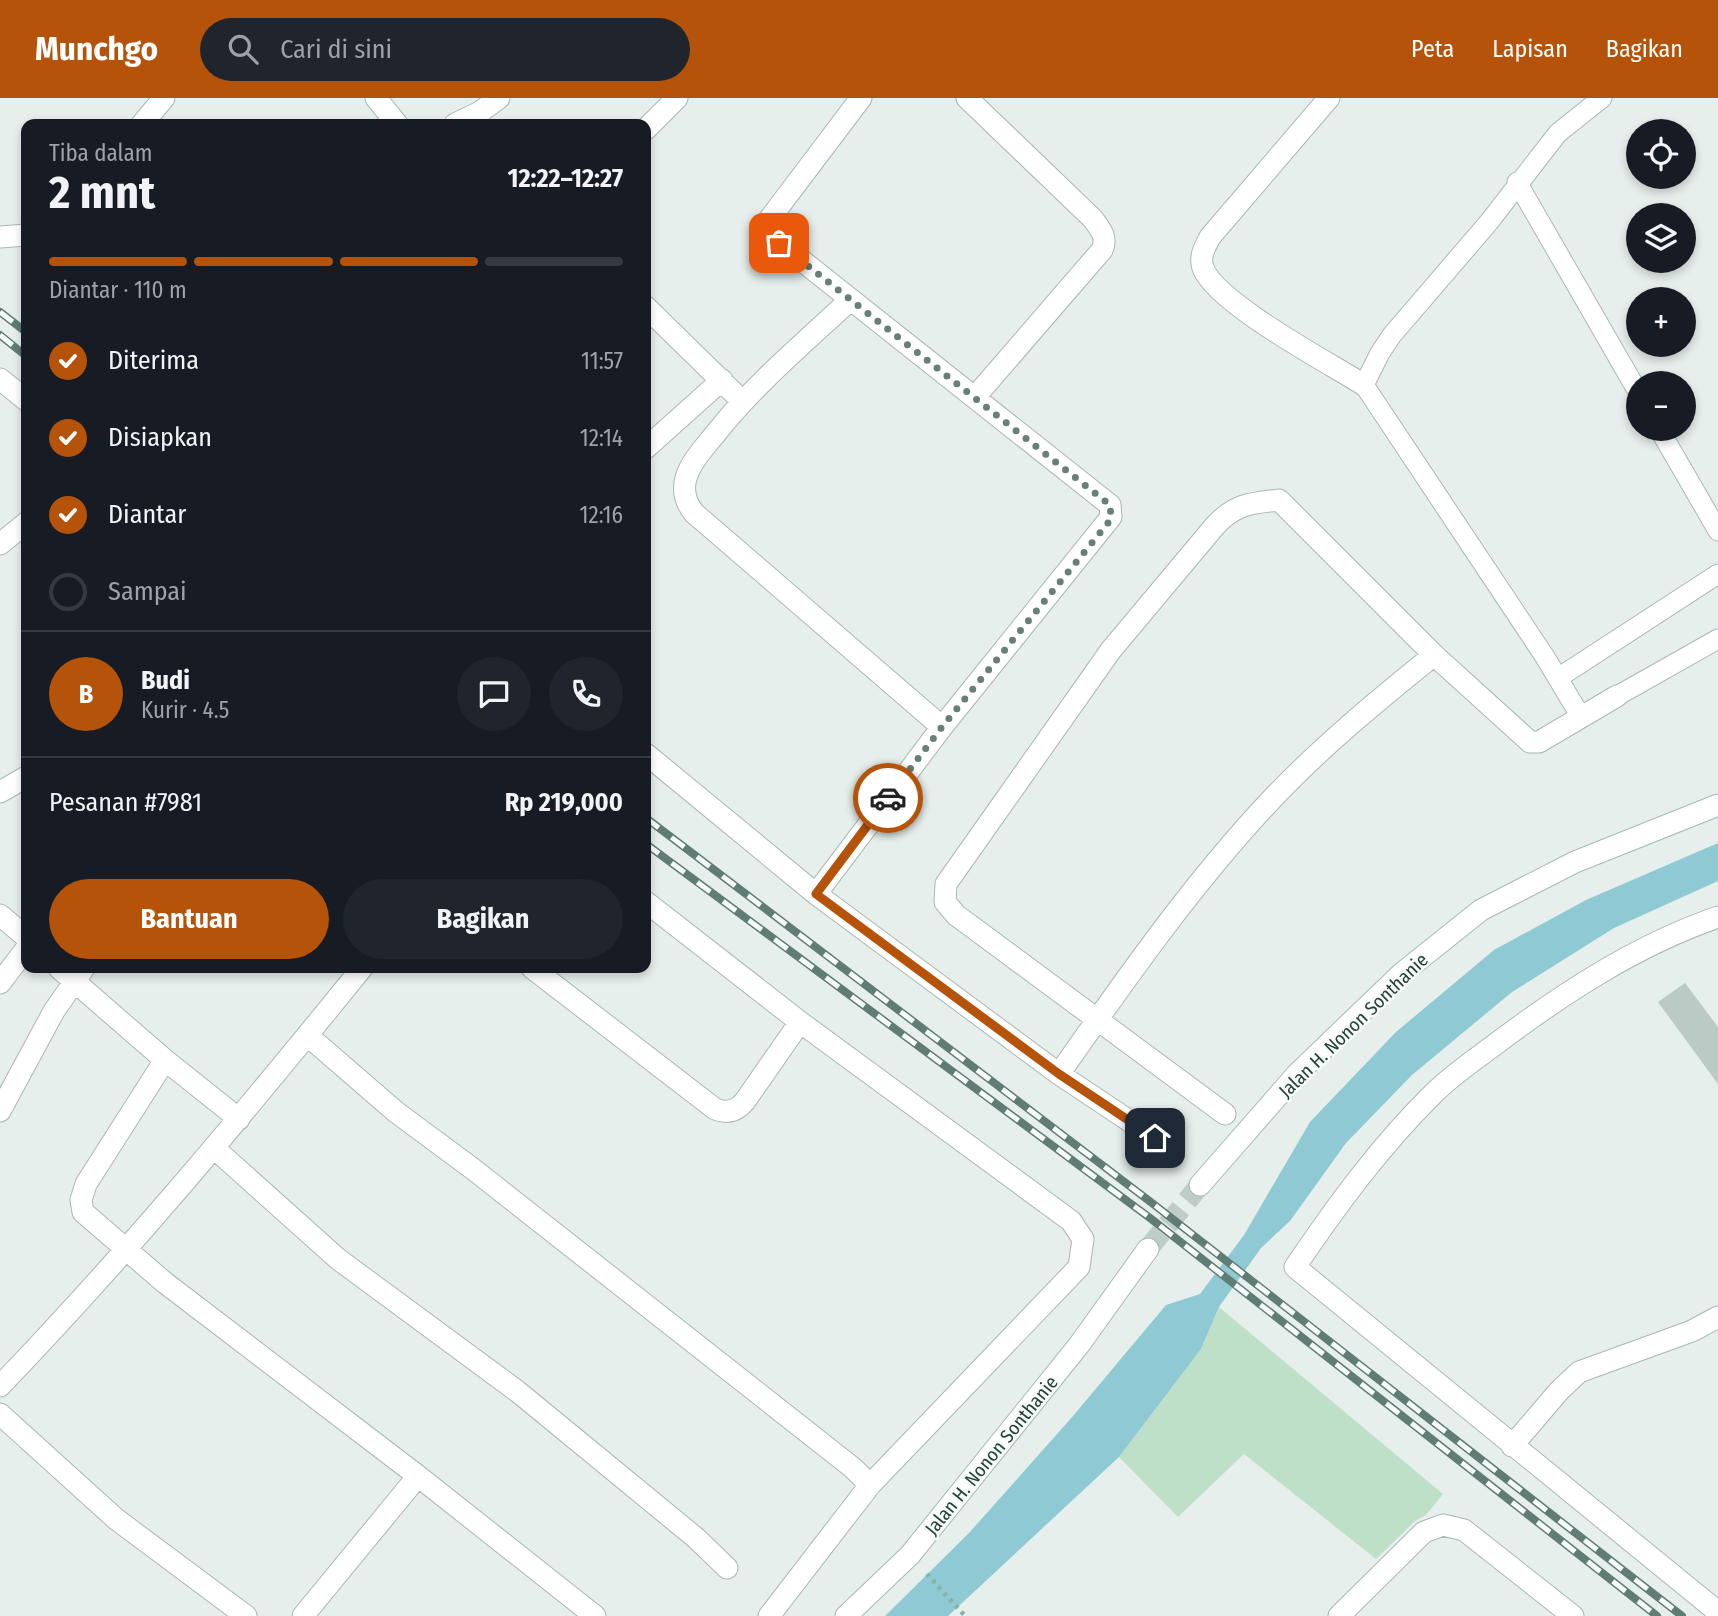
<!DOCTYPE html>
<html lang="id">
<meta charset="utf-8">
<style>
body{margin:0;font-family:"Fira Sans Condensed",sans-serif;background:#20242c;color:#f1f3f6;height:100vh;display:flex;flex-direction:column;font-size:26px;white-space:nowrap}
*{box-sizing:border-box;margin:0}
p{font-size:23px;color:#9ea1a6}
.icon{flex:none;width:38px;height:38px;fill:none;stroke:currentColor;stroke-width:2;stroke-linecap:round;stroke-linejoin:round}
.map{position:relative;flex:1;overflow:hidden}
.side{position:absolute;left:21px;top:21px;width:630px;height:854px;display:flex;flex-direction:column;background:#171b24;border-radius:14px;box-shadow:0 4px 10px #0003}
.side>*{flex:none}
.buttons{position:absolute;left:1626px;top:21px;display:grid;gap:14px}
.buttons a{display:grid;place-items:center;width:70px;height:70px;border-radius:50%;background:#171b24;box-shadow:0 4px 10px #0003;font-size:35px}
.pin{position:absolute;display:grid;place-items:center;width:60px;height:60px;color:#fff;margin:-30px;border-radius:14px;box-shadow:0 4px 10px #0006}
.courier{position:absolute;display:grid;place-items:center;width:70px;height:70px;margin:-35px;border:5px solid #b45309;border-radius:50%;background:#fff;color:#222;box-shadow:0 2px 9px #0007}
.headline em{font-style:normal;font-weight:700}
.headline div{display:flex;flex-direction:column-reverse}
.headline{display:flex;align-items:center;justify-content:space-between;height:119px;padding:0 28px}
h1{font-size:46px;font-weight:700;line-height:52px}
.bar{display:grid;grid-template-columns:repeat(4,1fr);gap:10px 7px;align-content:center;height:84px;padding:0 28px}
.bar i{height:9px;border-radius:5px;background:#363941}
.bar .current{background:#b45309}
.bar p{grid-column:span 4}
.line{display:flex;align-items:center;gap:18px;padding:0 28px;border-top:2px solid #363941}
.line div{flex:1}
.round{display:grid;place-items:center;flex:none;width:74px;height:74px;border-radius:37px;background:#20242c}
ol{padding:0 28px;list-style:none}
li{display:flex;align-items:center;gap:21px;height:77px}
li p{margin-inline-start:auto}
li .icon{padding:7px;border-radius:50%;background:#b45309;color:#fff;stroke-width:4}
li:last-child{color:#9ea1a6}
li i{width:38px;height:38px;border:4px solid #363941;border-radius:50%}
.primary-button{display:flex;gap:14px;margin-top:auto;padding:14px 28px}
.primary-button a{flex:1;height:80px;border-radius:42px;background:#b45309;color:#fff;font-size:28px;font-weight:700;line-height:80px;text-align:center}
.primary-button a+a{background:#20242c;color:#f1f3f6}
header{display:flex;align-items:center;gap:42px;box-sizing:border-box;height:98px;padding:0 35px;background:#b45309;color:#fff}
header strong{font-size:33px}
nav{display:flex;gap:38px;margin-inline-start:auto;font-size:24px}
.search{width:490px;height:63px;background:#20242c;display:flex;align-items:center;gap:18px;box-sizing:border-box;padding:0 24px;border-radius:38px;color:#9ea1a6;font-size:26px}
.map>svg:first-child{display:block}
.green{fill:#bfe0c8}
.water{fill:#8ec9d4}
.building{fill:#bbcac4}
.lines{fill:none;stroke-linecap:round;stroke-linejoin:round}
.secondary-tunnel{stroke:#bfccc8;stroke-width:21;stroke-dasharray:21 10;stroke-linecap:butt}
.lane-casing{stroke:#a8b8b2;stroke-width:21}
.street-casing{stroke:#a8b8b2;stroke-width:23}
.secondary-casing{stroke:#a4bbb3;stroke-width:23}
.path{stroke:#86b3a5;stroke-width:4.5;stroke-dasharray:3.5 5;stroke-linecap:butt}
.lane{stroke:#fff;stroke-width:19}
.street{stroke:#fff;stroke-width:21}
.secondary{stroke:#fff;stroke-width:21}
.rail-casing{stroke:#5f7d75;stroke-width:8}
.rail{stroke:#f7fbf9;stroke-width:5;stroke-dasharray:16;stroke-linecap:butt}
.done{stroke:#687f78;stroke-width:7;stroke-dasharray:0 12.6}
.route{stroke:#b45309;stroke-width:9}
.labels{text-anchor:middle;stroke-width:5;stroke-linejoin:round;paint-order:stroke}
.street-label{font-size:19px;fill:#24423a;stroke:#f7fbf9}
</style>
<header>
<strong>Munchgo</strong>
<div class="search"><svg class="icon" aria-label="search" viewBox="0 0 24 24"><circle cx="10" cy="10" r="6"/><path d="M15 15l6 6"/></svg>Cari di sini</div>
<nav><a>Peta</a><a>Lapisan</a><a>Bagikan</a></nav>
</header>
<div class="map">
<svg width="1718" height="1518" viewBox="0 0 1718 1518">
<rect width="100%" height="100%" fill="#e6efeb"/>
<!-- green -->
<path class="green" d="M1219,1209L1443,1396L1426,1417L1415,1423L1376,1461L1244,1356L1178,1419L1119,1359L1201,1251Z"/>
<!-- water -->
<path class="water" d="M1718,745V783L1614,830L1512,894L1412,977L1346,1045L1290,1123L1261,1150L1219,1209L1201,1251L1119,1359L948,1518H885L969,1435L1073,1318L1166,1207L1200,1196L1244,1137L1310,1024L1396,934L1494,852L1586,802Z"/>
<!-- building -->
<path class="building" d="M1685,885L1718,929V986L1658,904Z"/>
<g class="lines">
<!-- secondary-tunnel -->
<path class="secondary-tunnel" d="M1148,1151L1200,1087"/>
<defs>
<path id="lane" d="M1517,84L1638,294
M1659,331L1718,433
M1558,580L1718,476
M1617,598L1718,541
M1581,619L1545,559L1364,287L1380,255L1392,237L1489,124L1558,35L1602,0"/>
<path id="street" d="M376,0L397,26
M967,0L1093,121C1100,131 1108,139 1102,152L975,299
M1329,0L1210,139C1205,149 1199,158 1203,170C1216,205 1329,265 1364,287
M142,26L164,0
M455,26L480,14L499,0
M646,31L677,0
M0,139L26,137
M850,202C804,245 755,286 716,335C705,349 691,363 686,380C682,394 686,405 694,415L942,629
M646,209L742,303
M0,281L26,302
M646,350L722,282
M0,446L26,425
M646,656L816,796L1059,976L1155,1040
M0,694L26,679
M816,796L942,629L1111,419L1110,407L762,131L861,0
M646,804L800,924L1071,1123L1083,1141L1079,1169L870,1387L769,1518
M0,817L26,839
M1718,819C1637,847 1565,894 1497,945C1476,961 1453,976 1434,995C1381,1047 1337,1107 1295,1169L1718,1514
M59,870L165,962L239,1021
M532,870L715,1011C727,1016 737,1013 745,1003L800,924
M0,885L26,851
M307,937L396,1014L473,1071L853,1370L870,1387
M165,962L86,1086L81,1102L83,1114L164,1184L418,1378L595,1518
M1059,976C1125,882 1192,786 1271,702C1321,649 1377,603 1434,557L1530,644H1539L1617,598
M0,1013L54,913L84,870
M1225,1016L956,817L945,804L946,786L1111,552L1214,429C1234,406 1251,405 1279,402L1434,557
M214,1050L338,1161L517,1293L696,1440L727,1470
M0,1288C128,1155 246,1013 362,870
M0,1316L116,1421L246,1518
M1512,1348L1559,1293L1579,1274L1692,1233L1718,1219
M303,1518L418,1378
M1339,1518L1424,1434L1443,1427L1464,1432L1573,1518"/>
<path id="secondary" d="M1200,1087L1297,976L1401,876L1481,812L1575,764L1718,707
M846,1518L910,1457L1079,1247L1148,1151"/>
</defs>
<!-- lane casing -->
<use href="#lane" class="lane-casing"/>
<!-- street casing -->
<use href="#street" class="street-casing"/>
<!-- secondary casing -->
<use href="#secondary" class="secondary-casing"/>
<!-- path -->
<path class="path" d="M927,1476L965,1518"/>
<!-- lane -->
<use href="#lane" class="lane"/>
<!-- street -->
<use href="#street" class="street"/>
<!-- secondary -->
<use href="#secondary" class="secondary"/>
<defs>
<path id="rail" d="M0,214L26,234
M0,237L26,258
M646,720L1152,1105L1682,1518
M646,746L1150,1120L1657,1518"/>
</defs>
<!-- rail casing -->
<use href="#rail" class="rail-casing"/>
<!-- rail -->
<use href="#rail" class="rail"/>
</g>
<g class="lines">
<!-- done -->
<path class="done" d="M779,145L1110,407L1111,419L1108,425L942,629L888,700"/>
<!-- route -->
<path class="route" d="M888,700L816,796L1059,976L1155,1040"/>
</g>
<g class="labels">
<!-- street labels -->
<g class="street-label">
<text transform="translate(1353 927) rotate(-44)" y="7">Jalan H. Nonon Sonthanie</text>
<text transform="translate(991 1357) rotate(-51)" y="7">Jalan H. Nonon Sonthanie</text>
</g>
</g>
</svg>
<div class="buttons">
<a><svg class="icon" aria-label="locate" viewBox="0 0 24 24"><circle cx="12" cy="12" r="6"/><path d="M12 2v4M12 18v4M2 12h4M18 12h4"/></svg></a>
<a><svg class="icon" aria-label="layers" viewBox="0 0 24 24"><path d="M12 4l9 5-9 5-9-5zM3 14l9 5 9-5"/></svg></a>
<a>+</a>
<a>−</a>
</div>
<div class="pin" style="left:779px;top:145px;background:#ea580c"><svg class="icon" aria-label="bag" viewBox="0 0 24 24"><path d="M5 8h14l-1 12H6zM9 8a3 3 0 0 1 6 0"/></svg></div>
<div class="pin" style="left:1155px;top:1040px;background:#1f2937"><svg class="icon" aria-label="home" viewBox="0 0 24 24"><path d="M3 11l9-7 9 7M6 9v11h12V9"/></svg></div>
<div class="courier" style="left:888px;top:700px"><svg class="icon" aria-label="car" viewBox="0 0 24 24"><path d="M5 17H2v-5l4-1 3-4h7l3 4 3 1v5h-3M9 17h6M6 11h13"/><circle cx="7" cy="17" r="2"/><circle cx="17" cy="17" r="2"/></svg></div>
<section class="side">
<div class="headline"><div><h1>2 mnt</h1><p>Tiba dalam</p></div><em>12:22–12:27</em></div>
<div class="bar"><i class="current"></i><i class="current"></i><i class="current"></i><i></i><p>Diantar · 110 m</p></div>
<ol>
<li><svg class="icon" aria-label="check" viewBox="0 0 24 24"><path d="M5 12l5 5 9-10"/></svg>Diterima<p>11:57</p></li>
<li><svg class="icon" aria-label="check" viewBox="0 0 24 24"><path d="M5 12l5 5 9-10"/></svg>Disiapkan<p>12:14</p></li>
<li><svg class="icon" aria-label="check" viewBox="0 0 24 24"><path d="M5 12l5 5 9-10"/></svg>Diantar<p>12:16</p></li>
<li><i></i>Sampai</li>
</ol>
<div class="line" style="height:126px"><b class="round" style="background:#b45309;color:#fff">B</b><div><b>Budi</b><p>Kurir · 4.5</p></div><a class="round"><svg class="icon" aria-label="chat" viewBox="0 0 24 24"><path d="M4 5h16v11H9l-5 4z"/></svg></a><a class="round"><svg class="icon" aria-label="phone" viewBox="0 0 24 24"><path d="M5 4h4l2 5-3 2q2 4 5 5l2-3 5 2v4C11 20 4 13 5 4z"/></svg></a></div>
<div class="line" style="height:91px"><div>Pesanan #7981</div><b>Rp 219,000</b></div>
<div class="primary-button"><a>Bantuan</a><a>Bagikan</a></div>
</section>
</div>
